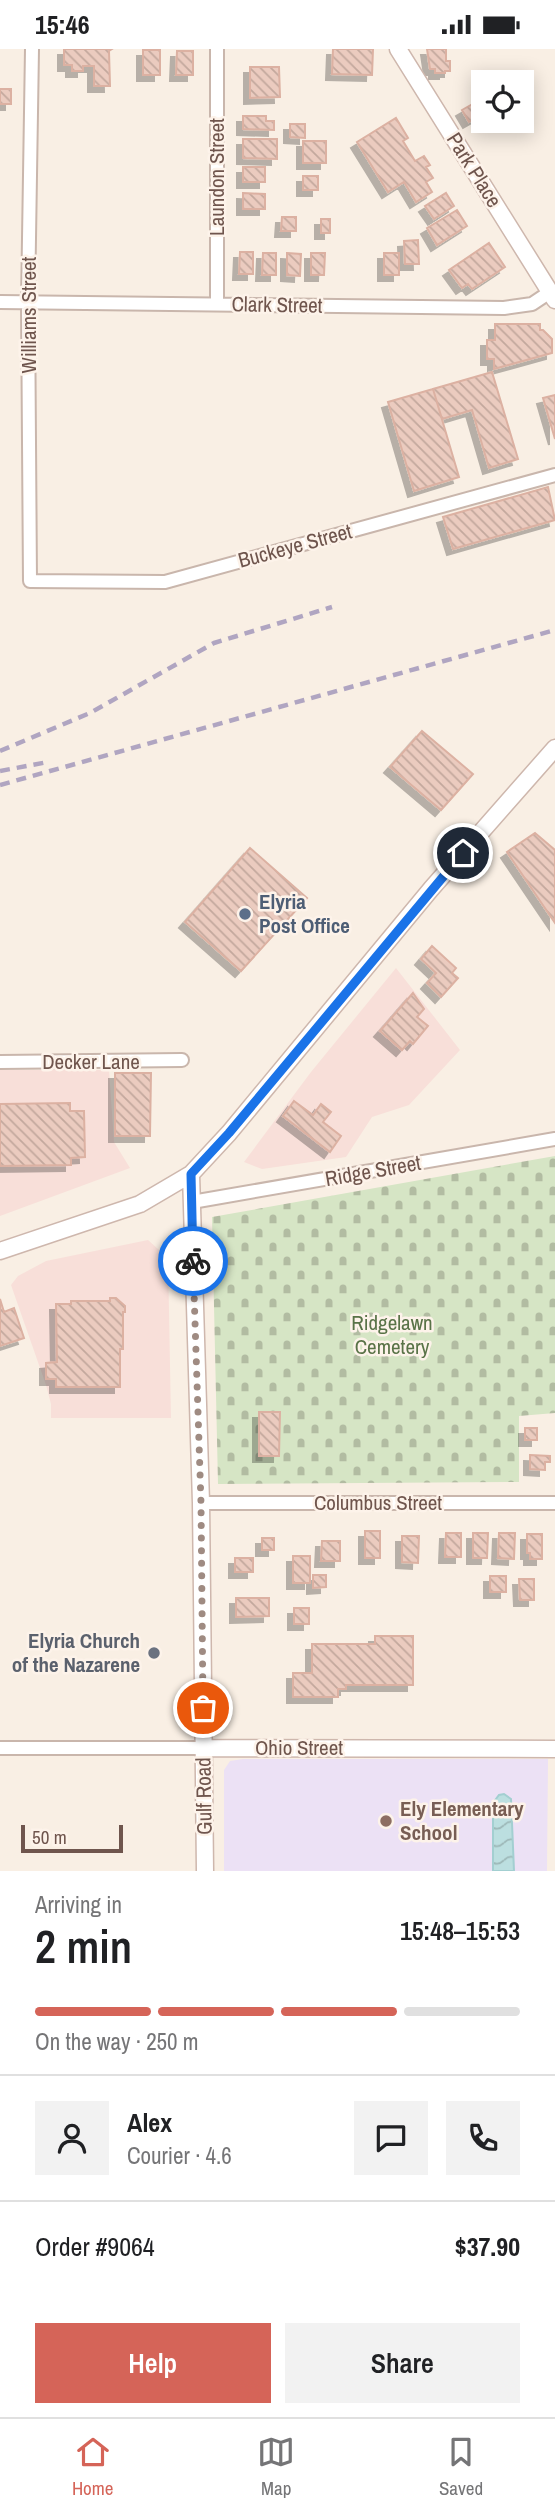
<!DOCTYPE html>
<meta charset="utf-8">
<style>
body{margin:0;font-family:"Archivo Narrow",sans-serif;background:#f2f2f2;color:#202124;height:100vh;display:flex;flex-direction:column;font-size:26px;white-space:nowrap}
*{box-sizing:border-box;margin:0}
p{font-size:23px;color:#757577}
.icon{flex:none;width:38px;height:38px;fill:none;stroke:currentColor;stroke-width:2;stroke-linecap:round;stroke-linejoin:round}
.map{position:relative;height:1822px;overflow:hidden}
.drawer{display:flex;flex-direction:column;background:#fff;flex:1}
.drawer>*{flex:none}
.tools{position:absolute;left:471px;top:21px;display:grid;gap:14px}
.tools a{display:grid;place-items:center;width:63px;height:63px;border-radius:0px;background:#fff;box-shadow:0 4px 18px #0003;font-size:35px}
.scale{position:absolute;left:21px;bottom:18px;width:102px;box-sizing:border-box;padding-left:7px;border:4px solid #6f554d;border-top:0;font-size:19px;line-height:24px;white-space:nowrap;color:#6f554d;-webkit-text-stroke:5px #fdf3ea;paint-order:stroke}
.pin{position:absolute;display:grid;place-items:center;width:60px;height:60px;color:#fff;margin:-30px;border:4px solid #fff;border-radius:50%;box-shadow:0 2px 7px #0007}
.courier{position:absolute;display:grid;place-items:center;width:70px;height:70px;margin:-35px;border:5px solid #1a73e8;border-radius:50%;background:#fff;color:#222;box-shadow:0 2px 9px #0007}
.headline em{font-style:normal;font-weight:600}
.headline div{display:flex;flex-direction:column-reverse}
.headline{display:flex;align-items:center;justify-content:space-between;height:119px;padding:0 35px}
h1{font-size:46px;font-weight:600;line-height:52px}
.bar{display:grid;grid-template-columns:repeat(4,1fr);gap:10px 7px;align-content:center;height:84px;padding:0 35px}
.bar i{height:9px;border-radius:5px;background:#e0e0e0}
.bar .selected{background:#d56458}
.bar p{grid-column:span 4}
.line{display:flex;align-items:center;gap:18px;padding:0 35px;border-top:2px solid #e0e0e0}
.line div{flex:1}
.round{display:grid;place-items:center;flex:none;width:74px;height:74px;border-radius:0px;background:#f2f2f2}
.cta{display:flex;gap:14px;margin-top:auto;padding:14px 35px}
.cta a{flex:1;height:80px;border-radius:0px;background:#d56458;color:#fff;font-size:28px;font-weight:600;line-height:80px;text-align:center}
.cta a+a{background:#f2f2f2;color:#202124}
.status{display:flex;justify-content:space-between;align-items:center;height:49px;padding:0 35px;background:#fff;direction:ltr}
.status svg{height:19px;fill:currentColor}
.dock{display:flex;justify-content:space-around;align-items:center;height:98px;border-top:2px solid #e0e0e0;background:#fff;font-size:19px;color:#757577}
.dock a{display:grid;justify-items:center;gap:4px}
.dock .selected{color:#d56458}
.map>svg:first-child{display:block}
.commercial{fill:#f8dfd9}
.education{fill:#ece1f5}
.cemetery{fill:url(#cemetery-stones)}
.water{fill:url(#water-waves);stroke:#a3cfd1;stroke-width:2}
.building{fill:url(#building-back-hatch);stroke:#dcb1a2;stroke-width:2;filter:url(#shadow)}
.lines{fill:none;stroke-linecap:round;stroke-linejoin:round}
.street-casing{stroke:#c9b6ac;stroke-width:16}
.secondary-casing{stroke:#ceb7ad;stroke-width:19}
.street{stroke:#fff;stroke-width:12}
.secondary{stroke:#fff;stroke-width:16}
.rail{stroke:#b0a5c1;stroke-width:4.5;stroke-dasharray:10 7;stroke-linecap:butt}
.done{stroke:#9f8b82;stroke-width:7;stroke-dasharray:0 12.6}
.route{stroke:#1a73e8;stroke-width:9}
.service-dot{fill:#5c6f8a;stroke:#fdf3ea;stroke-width:2.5}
.worship-dot{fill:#6b7280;stroke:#fdf3ea;stroke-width:2.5}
.education-dot{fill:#8d6e63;stroke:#fdf3ea;stroke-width:2.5}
.labels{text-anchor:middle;stroke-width:5;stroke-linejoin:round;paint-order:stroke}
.street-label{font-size:21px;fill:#6f554d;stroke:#fdf3ea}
.service-label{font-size:21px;font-weight:bold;fill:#4e5e75;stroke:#fdf3ea;text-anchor:start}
.park-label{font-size:21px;fill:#597347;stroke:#fdf3ea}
.worship-label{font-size:21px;font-weight:bold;fill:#5b616d;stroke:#fdf3ea;text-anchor:end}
.education-label{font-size:21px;font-weight:bold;fill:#785e54;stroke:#fdf3ea;text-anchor:start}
</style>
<div class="status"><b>15:46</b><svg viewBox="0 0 49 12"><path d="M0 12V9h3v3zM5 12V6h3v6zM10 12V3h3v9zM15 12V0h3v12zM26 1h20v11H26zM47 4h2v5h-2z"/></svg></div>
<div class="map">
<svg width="555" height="1822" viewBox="0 0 555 1822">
<defs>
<pattern id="cemetery-stones" width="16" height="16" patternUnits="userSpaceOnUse" patternTransform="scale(1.75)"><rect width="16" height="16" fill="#d6e5c5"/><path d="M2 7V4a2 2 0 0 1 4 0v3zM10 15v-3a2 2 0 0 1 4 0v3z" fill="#b2bca2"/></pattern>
<pattern id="water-waves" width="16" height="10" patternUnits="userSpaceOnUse" patternTransform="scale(1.75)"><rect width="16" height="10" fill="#bcdfe0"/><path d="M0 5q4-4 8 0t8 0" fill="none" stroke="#9db8b8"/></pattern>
<pattern id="building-back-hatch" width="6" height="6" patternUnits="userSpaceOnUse" patternTransform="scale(1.75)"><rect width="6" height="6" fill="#ebcbbf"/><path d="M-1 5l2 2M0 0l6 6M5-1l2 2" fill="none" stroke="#c3a89d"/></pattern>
<filter id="shadow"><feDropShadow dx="-6" dy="6" stdDeviation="0" flood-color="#0004"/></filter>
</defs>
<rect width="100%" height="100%" fill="#f9efe4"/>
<!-- commercial -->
<path class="commercial" d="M396,919L460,1001L409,1056L372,1068L346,1108L262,1120L244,1113L311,1023Z
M0,1021H109L114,1093L130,1119L0,1167Z
M148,1191L168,1209L171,1369H51V1355L46,1336L11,1236L18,1227L46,1212Z"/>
<!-- education -->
<path class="education" d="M243,1710H548L547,1822H224V1721L230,1712Z"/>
<!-- cemetery -->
<path class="cemetery" d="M555,1107V1364L519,1367V1433L218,1435L212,1168Z"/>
<!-- water -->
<path class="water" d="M504,1745L511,1750L514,1822H493V1754L499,1746Z"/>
<!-- building -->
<path class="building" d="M64,0H112L109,2L110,37H94V17H83V22H72V16H64Z
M333,0H373L372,26L332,25Z
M427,0H446V12H450V22H445V24H435V20H430Z
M143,1H160V26H143Z
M177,2H193V26H176Z
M250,18H279L280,48L250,49Z
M0,40H11V55H0Z
M476,53L483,65L469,73L462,61Z
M243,67H266V72H274V81L243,80Z
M396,69L408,89L403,92L415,112L424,107L430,116L426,118L433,129L426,133L432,143L416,153L404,133L388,143L357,93Z
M290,75H305V89L290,88Z
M243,90H277V110L243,109Z
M303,92H326V114H303Z
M243,118H265V133H243Z
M303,127H318V141H303Z
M243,144L265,145V160H243Z
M446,144L454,157L434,170L425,157Z
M457,161L467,177L437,196L427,179Z
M282,168H296V182H281Z
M321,170H330V184H321Z
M418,191L419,215H405L404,192Z
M489,194L505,218L472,240L468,235L462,239L449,221Z
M240,203H253V225H239Z
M263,204H276V226H262Z
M287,204L301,205L300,227L287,226Z
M311,204H325L324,226H311Z
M384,204H399V226H384Z
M495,275H540V281H543L552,290V304L494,320V310H487V291H495Z
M492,323L518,410L489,419L472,361L442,370L433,340Z
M433,340L459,428L414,442L388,353Z
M555,346V390L543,349Z
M548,438L555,471L453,500L443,468Z
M422,682L473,725L441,761L390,718Z
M535,784L555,801V874L507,803Z
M250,799L307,849L241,922L185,873Z
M432,897L456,919L452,924L458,929L441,948L427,934L436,924L421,910Z
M413,944L424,960L417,968L428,977L413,995L410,992L402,1001L380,982Z
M115,1024H151L150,1087H115Z
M294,1052L313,1066L321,1055L331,1063L323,1073L341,1087L330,1103L283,1067Z
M70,1054V1062H84L85,1108L71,1109V1116L0,1117V1055Z
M110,1249H116L125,1257V1263H123V1300H120V1338H56V1330H46V1314L57,1313L56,1255H71V1252H110Z
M0,1250L4,1263L14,1259L24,1289L0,1297Z
M259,1363H280L279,1407H259Z
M525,1379H537V1391H525Z
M530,1406L550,1407V1413H545V1421L530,1420Z
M365,1482H380V1509H365Z
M446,1484H461V1508H445Z
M473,1484H488L487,1509H473Z
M499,1484H515L514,1510L498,1509Z
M527,1485H542V1510H530V1504H527Z
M402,1487H419L418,1514L402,1513Z
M262,1489H274V1501H262Z
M322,1492H340V1512H321Z
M293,1507H310V1534H293Z
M235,1509H253V1523H235Z
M313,1526H326V1538L313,1539Z
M490,1527H506V1543H490Z
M519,1530H534V1551H520Z
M236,1549H269V1567L236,1568Z
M294,1559H309V1575H294Z
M375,1587H413V1636H346V1640H338V1648H293V1624H312V1595H375Z"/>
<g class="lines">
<defs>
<path id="street" d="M32,0L28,253L30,532L165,533L555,426
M0,253L504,259L532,255L550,243
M217,255V0
M0,1013L182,1011
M192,1153L555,1090
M201,1454H555
M0,1699H204"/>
<path id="secondary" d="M398,0L555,251
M191,1125L201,1454L205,1822
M0,1202L140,1155L191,1125L229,1084L431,840L555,699
M204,1699L555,1700"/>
</defs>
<!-- street casing -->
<use href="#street" class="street-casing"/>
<!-- secondary casing -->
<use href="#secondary" class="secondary-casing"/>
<!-- street -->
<use href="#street" class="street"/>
<!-- secondary -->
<use href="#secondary" class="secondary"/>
<!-- rail -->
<path class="rail" d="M0,702L90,664L214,594L332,558
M0,722L48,713
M0,736L555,581"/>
</g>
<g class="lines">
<!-- done -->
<path class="done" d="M193,1212L201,1454L203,1659"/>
<!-- route -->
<path class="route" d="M193,1212L191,1125L229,1084L463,804"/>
</g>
<!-- markers -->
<circle class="service-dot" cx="245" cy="865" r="7"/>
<circle class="worship-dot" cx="154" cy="1604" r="7"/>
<circle class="education-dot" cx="386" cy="1772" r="7"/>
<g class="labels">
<!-- street labels -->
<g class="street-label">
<text transform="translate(474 121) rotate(58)" y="7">Park Place</text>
<text transform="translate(217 128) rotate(-90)" y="7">Laundon Street</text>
<text transform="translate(277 256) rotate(1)" y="7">Clark Street</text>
<text transform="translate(29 266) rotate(-90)" y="7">Williams Street</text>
<text transform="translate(295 497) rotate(-15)" y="7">Buckeye Street</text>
<text x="91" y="1020">Decker Lane</text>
<text transform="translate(373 1122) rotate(-10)" y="7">Ridge Street</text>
<text x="378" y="1461">Columbus Street</text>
<text x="299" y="1706">Ohio Street</text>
<text transform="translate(204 1747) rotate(-91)" y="7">Gulf Road</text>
</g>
<!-- service labels -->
<g class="service-label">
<text x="259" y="860">Elyria<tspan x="259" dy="24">Post Office</tspan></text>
</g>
<!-- park labels -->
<g class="park-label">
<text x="392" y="1281">Ridgelawn<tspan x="392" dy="24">Cemetery</tspan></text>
</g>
<!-- worship labels -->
<g class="worship-label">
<text x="140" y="1599">Elyria Church<tspan x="140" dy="24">of the Nazarene</tspan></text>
</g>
<!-- education labels -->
<g class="education-label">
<text x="400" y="1767">Ely Elementary<tspan x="400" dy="24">School</tspan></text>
</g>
</g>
</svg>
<div class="tools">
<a><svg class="icon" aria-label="locate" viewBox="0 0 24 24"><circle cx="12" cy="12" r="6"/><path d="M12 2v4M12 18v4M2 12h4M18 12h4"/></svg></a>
</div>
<div class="scale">50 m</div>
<div class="pin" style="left:203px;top:1659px;background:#ea580c"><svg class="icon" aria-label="bag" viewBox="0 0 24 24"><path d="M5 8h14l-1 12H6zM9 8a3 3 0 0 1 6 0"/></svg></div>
<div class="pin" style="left:463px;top:804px;background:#1f2937"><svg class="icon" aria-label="home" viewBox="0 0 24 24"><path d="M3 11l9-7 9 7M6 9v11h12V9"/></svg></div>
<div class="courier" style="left:193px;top:1212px"><svg class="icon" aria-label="bike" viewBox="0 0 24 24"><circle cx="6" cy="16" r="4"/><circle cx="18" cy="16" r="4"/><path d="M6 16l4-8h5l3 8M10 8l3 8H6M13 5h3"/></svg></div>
</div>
<section class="drawer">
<div class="headline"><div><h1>2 min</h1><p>Arriving in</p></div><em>15:48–15:53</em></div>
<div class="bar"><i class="selected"></i><i class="selected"></i><i class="selected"></i><i></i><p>On the way · 250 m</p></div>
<div class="line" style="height:126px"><a class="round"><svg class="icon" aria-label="person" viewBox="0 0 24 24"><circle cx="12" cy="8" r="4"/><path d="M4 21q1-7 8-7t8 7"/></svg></a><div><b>Alex</b><p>Courier · 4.6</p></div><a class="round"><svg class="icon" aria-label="chat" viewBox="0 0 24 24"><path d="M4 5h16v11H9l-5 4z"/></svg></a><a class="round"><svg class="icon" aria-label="phone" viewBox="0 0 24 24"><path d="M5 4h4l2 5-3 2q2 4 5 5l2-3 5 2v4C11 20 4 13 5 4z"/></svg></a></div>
<div class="line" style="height:91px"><div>Order #9064</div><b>$37.90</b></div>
<div class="cta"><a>Help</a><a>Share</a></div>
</section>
<nav class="dock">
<a class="selected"><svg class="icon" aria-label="home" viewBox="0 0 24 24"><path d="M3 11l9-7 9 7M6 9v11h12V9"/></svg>Home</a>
<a><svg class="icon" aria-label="map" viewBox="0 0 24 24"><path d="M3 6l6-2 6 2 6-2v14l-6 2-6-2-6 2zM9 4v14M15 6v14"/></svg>Map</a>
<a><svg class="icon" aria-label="saved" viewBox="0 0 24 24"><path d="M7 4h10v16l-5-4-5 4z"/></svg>Saved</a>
</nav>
